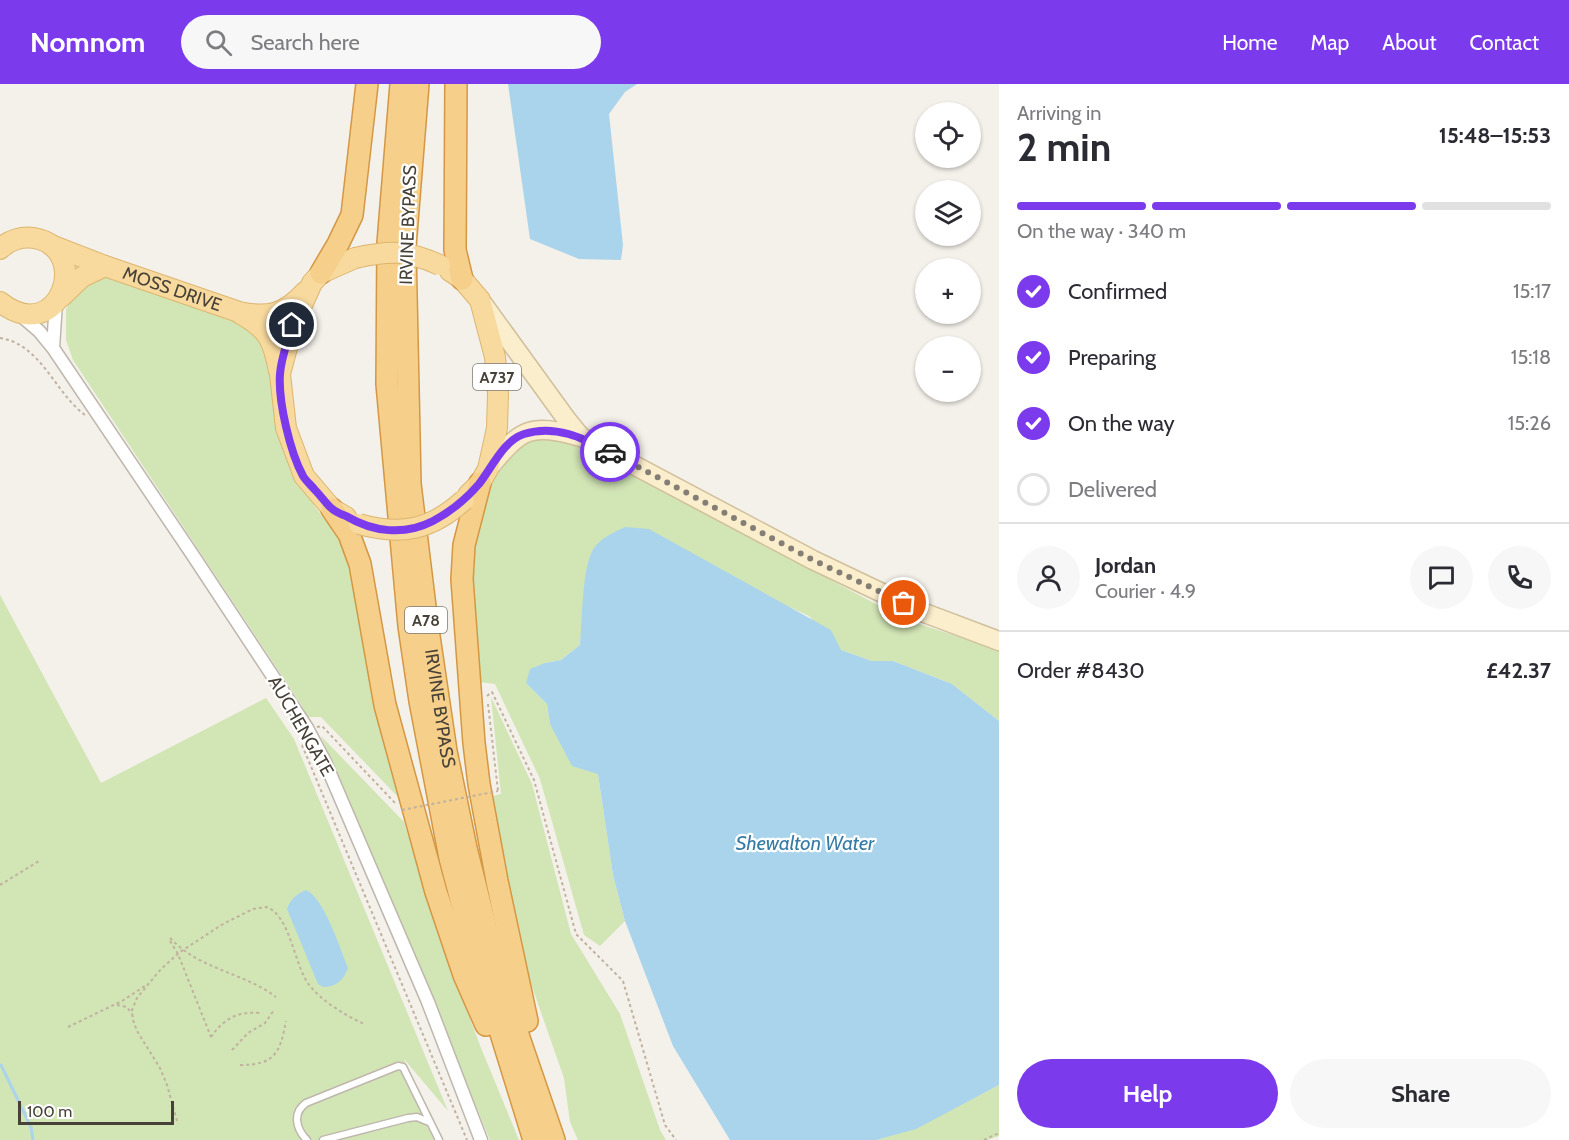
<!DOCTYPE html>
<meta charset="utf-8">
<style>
body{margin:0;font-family:Cabin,sans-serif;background:#f7f7f7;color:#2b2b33;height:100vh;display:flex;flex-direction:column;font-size:22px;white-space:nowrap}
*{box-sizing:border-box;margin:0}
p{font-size:20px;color:#7c7c81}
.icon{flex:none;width:33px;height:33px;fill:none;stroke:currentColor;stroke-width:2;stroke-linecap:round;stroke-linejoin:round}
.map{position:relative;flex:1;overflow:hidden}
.panel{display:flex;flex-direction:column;background:#fff;width:570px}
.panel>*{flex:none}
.buttons{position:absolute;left:915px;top:18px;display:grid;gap:12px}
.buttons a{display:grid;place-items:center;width:66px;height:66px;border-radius:50%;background:#fff;box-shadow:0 2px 4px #0004;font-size:30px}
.scale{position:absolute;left:18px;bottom:15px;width:156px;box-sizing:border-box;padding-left:6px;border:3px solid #474138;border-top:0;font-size:16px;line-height:21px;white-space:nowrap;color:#474138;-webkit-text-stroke:4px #fff;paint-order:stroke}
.pin{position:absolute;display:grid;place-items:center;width:51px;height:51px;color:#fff;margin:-26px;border:3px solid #fff;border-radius:50%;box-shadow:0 2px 6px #0007}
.courier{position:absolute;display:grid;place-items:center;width:60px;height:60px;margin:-30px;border:4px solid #7c3aed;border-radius:50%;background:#fff;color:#222;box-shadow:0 2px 8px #0007}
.summary em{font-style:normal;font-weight:700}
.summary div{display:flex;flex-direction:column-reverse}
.summary{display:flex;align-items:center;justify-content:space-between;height:102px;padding:0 18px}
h1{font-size:39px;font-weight:700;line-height:45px}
.bar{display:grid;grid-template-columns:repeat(4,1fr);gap:9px 6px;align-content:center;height:72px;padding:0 18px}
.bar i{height:8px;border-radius:4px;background:#e1e1e2}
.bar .on{background:#7c3aed}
.bar p{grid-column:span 4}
.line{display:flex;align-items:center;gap:15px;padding:0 18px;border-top:2px solid #e1e1e2}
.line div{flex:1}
.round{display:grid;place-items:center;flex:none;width:63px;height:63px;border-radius:32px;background:#f7f7f7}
ol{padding:0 18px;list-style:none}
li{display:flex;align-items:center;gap:18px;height:66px}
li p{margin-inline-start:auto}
li .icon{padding:6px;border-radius:50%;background:#7c3aed;color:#fff;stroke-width:4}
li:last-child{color:#7c7c81}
li i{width:33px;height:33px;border:3px solid #e1e1e2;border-radius:50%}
.button{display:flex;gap:12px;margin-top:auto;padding:12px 18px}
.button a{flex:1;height:69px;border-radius:36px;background:#7c3aed;color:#fff;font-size:24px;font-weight:700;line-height:69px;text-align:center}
.button a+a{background:#f7f7f7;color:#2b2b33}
header{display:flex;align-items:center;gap:36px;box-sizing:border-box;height:84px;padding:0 30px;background:#7c3aed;color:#fff}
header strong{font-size:28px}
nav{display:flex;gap:33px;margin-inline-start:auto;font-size:21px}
.search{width:420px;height:54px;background:#f7f7f7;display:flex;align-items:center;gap:15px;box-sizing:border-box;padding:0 21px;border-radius:33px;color:#7c7c81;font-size:22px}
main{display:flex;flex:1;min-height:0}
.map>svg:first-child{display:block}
.green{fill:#d2e5b5}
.water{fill:#aad4ec}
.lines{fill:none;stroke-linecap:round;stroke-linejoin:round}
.stream{stroke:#aad4ec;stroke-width:3}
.service-casing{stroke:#bfb7ad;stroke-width:9}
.minor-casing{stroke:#bfb7ad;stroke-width:15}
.secondary-casing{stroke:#d0c09c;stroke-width:21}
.primary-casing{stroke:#dcb66f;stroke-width:22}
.trunk-casing{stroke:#d49844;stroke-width:24}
.path{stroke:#c0b29f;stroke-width:2;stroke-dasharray:3 3;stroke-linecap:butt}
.service{stroke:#fff;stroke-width:6}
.minor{stroke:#fff;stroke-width:12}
.secondary{stroke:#fbeecc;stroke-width:18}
.primary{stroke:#f8da9f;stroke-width:20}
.trunk{stroke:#f6cf8a;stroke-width:21}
.primary-bridge-casing{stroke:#dcb66f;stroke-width:22;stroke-linecap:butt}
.path-bridge{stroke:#c0b29f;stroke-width:2;stroke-dasharray:3 3;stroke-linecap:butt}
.primary-bridge{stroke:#f8da9f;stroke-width:20}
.done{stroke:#847e76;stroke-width:6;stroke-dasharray:0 10.8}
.route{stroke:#7c3aed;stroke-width:8}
.labels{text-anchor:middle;stroke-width:4.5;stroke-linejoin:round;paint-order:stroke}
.shield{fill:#fff;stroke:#7e7a74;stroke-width:1.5}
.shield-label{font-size:16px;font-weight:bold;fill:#474138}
.street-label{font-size:18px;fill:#474138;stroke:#fff}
.water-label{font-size:20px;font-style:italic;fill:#367ba5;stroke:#fff}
</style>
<header>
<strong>Nomnom</strong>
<div class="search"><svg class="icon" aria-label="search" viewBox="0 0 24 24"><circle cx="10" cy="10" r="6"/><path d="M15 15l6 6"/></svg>Search here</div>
<nav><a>Home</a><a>Map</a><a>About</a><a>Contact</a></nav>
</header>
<main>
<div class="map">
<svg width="999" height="1056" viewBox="0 0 999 1056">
<rect width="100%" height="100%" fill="#f4f0ea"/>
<!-- green -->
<path class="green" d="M115,192L237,235L257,250L269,268L285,366L315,423L343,458L399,714L321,633H307L302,622L73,276L66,256V225L74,210L95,194Z
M537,354H557L592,369L904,535L999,566V637L952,600L893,577H872L841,566L809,532L781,519L587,485L580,561L561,576L545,579L526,599L547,620L550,640L598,690L613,791L625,837L600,862L584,851L540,695L495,600L479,598L467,490L490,402L506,376L519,362Z
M0,511L101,699L266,614L294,655L448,1027L404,975L434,1056H0Z
M491,613L532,700L571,850L620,930L660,1046L666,1056H578L570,1038L564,994L522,874L490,713L501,710Z
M321,652L404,738L438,849L481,964L519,1056H490Z
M999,1001V1052L987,1056H876L916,1044Z"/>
<!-- water -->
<path class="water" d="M508,0H637L625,8L609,30L623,161L621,176L579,175L530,155Z
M625,443L649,445L831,546L841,566L872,577H893L952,600L999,637V1001L916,1045L876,1056H730L673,962L625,837L613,791L598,690L572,682L550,640L547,620L526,599L530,585L545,579L561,576L580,561C582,539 582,481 594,464C601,454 614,448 625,443Z
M306,806C324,814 340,864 348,884C344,896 336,903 323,903L318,900L287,825C290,815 297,810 306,806Z"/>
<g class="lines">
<!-- stream -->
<path class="stream" d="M1,981L31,1043L33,1056"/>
<defs>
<path id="service" d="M307,1056C296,1045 292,1029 306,1019L398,982L403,983L439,1056
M323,1056L408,1034L417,1033L429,1038"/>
<path id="minor" d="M18,229L39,247L53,264L192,470L307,644L325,678L428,918L481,1056
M53,264L56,218"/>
<path id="secondary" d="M483,220L567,336L581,353
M488,385C522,344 529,339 581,353L813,476L922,528L999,557"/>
<g id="primary">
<path id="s1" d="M51,161L105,182L239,228C268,234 284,231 305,208"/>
<path d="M0,165C9,156 22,152 34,154C93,164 60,265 0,218"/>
<path d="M450,187L462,195L480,216L495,273L498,309L497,344L488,385L480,399L468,411"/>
<path d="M61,213L82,193L105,182"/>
<path d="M241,230C269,246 273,256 279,287"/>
<path d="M346,433L332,425L304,392L286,344L280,290L293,241L312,199L321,189L355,174"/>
</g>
<g id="trunk">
<path d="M401,0L388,159L387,300L409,542L420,617L450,774L469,846L534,1056"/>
<path id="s2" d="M418,0L405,163L410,400L427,539L446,667L466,764L491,864L520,957L554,1056"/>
<path d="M456,0L455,166L462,195"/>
<path d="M321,189L338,160L352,131L367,0"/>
<path d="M480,399L464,461L462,495L474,659L479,700L497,797L527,937"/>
<path d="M332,425L349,450L360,480L385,621L436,808L464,891L486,941"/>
</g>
</defs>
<!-- service casing -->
<use href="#service" class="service-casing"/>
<!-- minor casing -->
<use href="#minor" class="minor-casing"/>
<!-- secondary casing -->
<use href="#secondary" class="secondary-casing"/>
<!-- primary casing -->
<use href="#primary" class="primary-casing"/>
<!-- trunk casing -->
<use href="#trunk" class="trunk-casing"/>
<!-- path -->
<path class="path" d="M0,254C41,260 55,309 85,331
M487,612L492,608L534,696L576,850L623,897L665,1041L676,1056
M488,620L498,707
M317,643L322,642L395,719
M302,661L467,1056
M0,801L39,777
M170,854C200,886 243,888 276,913
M170,857L178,870L211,953
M117,921L127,923L132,930
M68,943L122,917L148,900
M211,953C223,935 238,927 260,929
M232,966L248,949L265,939L274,926
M240,981C275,981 280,969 286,937
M177,1037L167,1001L160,984L137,947L133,936L132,926L137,914L161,885L180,868L223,840L253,825L266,823C291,831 294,883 310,902C323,918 345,931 364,940
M984,1056L999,1049"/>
<!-- service -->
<use href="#service" class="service"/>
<!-- minor -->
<use href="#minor" class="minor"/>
<!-- secondary -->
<use href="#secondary" class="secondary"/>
<!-- primary -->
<use href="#primary" class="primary"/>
<!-- trunk -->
<use href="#trunk" class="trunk"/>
<defs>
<path id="primary-bridge" d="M355,174C391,166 406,166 440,181
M359,440C401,452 431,446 464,416"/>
</defs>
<!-- primary-bridge casing -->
<use href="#primary-bridge" class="primary-bridge-casing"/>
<!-- path-bridge -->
<path class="path-bridge" d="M402,726L498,707"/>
<!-- primary-bridge -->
<use href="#primary-bridge" class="primary-bridge"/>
</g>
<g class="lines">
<!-- done -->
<path class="done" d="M610,368L813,476L904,519"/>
<!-- route -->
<path class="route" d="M292,241C288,257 281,274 280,290C278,317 290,368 303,392C306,397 311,401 315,406C320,411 325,418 330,423C334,427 340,430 346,432C373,448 404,452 433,437C450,428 466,415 479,400C491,385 504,356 524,350C555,340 583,354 610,368"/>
</g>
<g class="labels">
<!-- shield labels -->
<g class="shield">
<rect x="473" y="280" width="48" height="26" rx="4.5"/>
<rect x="405" y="523" width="42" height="26" rx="4.5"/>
</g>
<g class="shield-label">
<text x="497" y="299">A737</text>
<text x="426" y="542">A78</text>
</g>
<!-- street labels -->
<g class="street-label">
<text transform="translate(408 141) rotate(-88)" y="6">IRVINE BYPASS</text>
<text dy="6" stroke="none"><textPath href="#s1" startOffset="129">MOSS DRIVE</textPath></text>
<text dy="6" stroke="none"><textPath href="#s2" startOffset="627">IRVINE BYPASS</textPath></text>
<text transform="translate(301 642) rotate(60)" y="6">AUCHENGATE</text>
</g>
<!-- water labels -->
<g class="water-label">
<text x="805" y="766">Shewalton Water</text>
</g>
</g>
</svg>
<div class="buttons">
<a><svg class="icon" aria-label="locate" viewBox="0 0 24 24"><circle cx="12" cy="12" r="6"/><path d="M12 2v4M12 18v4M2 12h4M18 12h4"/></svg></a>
<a><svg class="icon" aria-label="layers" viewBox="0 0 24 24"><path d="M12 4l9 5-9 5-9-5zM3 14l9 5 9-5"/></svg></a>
<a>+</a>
<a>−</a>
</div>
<div class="scale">100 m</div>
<div class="pin" style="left:904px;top:519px;background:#ea580c"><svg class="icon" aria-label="bag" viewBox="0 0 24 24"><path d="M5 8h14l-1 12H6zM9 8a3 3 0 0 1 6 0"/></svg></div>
<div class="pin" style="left:292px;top:241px;background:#1f2937"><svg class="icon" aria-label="home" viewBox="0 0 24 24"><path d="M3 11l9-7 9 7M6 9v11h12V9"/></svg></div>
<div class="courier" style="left:610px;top:368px"><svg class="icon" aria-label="car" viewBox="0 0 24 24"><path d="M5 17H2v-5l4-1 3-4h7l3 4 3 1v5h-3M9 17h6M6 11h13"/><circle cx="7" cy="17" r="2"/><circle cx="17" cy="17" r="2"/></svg></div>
</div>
<section class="panel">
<div class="summary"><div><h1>2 min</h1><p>Arriving in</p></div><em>15:48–15:53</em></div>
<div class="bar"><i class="on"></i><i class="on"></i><i class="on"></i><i></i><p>On the way · 340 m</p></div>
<ol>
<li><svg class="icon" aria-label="check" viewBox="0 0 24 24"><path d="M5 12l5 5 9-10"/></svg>Confirmed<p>15:17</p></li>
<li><svg class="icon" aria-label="check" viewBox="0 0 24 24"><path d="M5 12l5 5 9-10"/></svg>Preparing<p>15:18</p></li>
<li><svg class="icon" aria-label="check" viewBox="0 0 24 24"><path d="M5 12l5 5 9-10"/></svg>On the way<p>15:26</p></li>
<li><i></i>Delivered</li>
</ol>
<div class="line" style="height:108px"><a class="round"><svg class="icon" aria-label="person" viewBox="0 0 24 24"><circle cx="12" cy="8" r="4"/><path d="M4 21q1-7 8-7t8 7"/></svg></a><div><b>Jordan</b><p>Courier · 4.9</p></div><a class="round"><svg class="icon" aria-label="chat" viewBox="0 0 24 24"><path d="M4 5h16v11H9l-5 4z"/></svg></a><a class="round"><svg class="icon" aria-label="phone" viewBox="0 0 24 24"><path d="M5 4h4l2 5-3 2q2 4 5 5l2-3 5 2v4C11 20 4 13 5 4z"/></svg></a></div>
<div class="line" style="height:78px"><div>Order #8430</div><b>£42.37</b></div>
<div class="button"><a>Help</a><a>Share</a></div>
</section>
</main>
